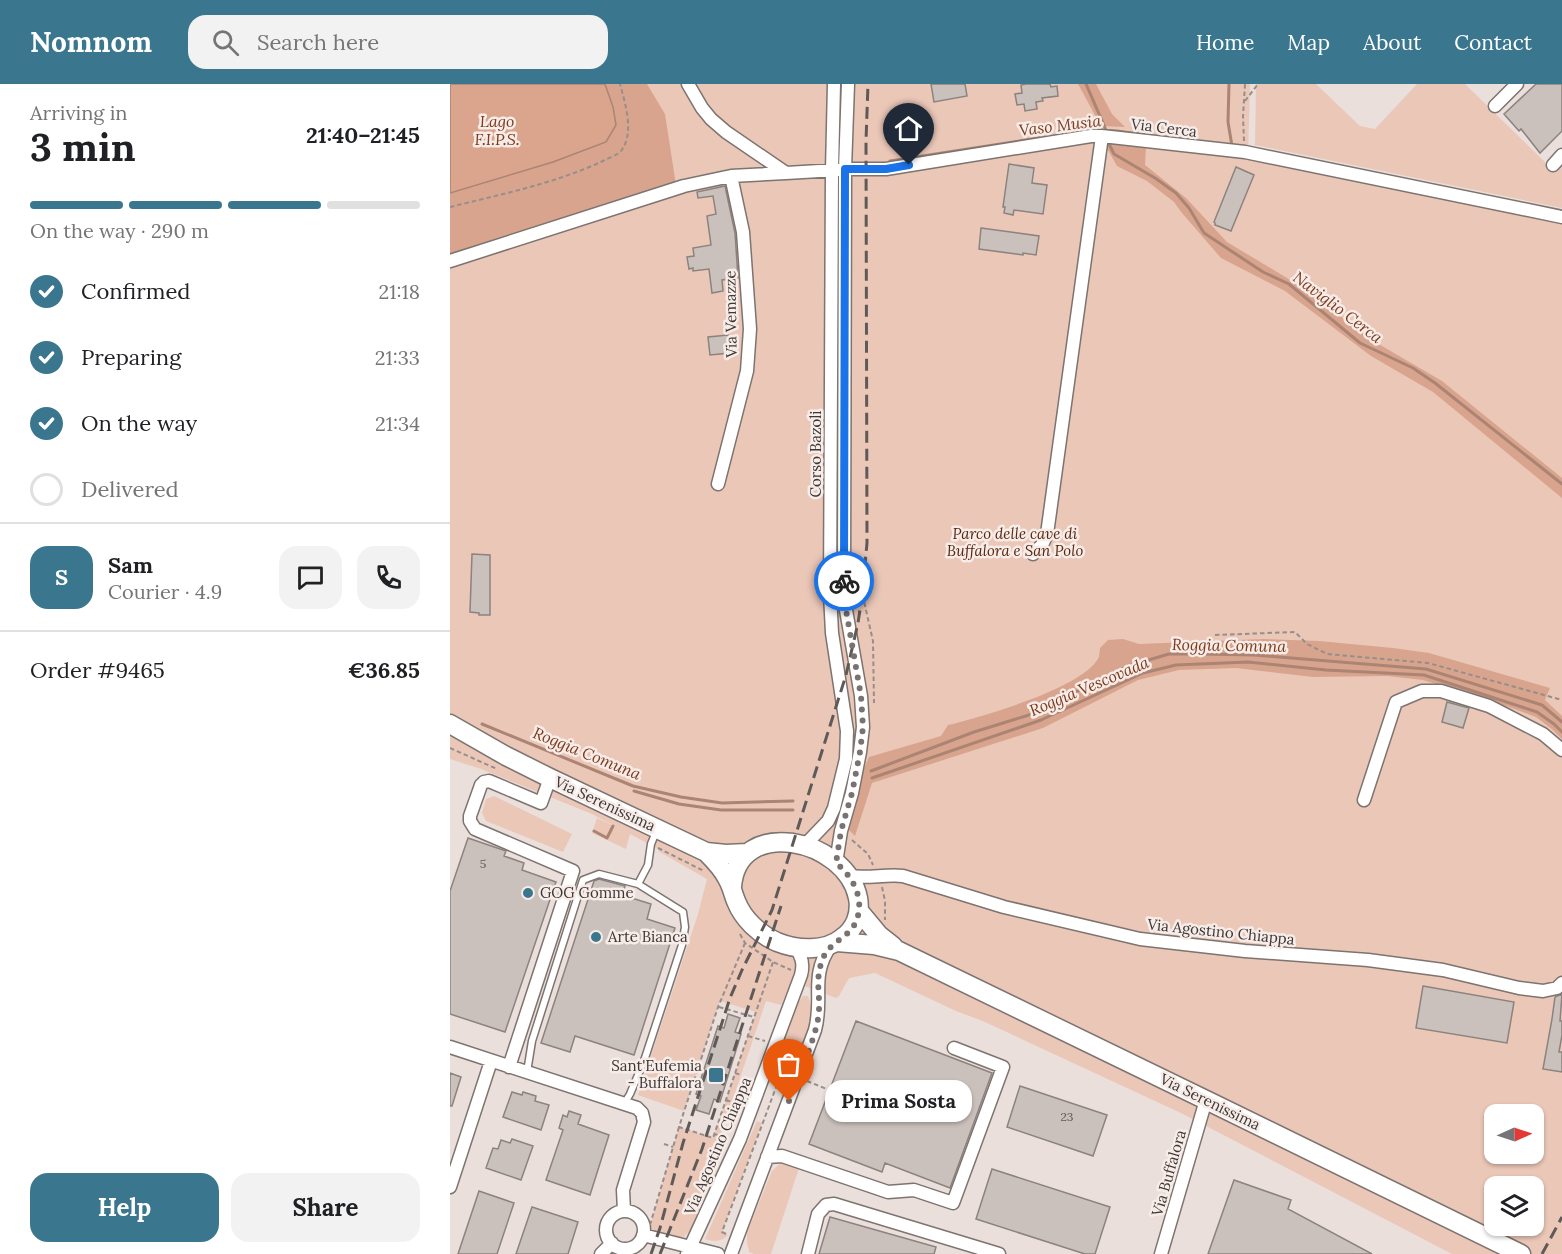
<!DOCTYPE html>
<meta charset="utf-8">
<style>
body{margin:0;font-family:Lora,serif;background:#f2f2f2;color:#202124;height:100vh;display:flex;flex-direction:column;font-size:22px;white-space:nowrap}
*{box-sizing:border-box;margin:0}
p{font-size:20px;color:#757577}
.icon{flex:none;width:33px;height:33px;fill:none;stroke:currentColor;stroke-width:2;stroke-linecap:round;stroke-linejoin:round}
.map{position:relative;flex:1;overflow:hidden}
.sheet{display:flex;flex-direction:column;background:#fff;width:450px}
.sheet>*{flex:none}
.needle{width:39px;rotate:87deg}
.buttons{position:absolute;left:1034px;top:1020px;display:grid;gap:12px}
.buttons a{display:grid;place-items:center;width:60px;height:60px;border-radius:12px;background:#fff;box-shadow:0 2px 4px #0004;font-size:30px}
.pin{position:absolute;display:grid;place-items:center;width:51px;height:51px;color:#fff;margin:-62px -26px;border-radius:50% 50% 50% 0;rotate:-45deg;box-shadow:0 0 6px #0007}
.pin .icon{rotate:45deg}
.courier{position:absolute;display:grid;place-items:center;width:60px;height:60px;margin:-30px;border:4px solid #1a73e8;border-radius:50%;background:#fff;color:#222;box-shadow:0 2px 8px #0007}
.bubble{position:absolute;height:42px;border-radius:18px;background:#fff;box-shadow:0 2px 4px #0004;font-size:20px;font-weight:700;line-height:42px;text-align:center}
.headline em{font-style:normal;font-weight:700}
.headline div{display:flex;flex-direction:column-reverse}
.headline{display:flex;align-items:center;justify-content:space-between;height:102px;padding:0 30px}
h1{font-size:39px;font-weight:700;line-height:45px}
.bar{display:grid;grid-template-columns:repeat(4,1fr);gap:9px 6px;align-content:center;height:72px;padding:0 30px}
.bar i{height:8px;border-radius:4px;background:#e0e0e0}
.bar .selected{background:#3a778e}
.bar p{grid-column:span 4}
.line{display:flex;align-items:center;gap:15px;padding:0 30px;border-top:2px solid #e0e0e0}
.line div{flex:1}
.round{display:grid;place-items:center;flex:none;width:63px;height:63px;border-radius:18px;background:#f2f2f2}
ol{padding:0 30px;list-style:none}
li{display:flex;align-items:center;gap:18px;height:66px}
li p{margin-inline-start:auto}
li .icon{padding:6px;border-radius:50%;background:#3a778e;color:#fff;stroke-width:4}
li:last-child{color:#757577}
li i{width:33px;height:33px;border:3px solid #e0e0e0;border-radius:50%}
.cta{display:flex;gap:12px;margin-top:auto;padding:12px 30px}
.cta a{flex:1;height:69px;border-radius:18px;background:#3a778e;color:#fff;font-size:24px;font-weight:700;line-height:69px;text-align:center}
.cta a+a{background:#f2f2f2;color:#202124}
header{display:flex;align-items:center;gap:36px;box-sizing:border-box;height:84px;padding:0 30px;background:#3a778e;color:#fff}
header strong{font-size:28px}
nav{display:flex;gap:33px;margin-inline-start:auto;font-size:21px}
.search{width:420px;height:54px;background:#f2f2f2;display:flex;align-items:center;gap:15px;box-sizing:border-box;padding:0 21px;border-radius:18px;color:#757577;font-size:22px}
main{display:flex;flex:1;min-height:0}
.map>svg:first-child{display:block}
.green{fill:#ebc7b8;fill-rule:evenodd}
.forest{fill:#d9a48d}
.water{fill:#daa48d;stroke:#ab8473;stroke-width:1.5}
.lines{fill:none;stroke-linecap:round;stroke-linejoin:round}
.stream{stroke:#ab8473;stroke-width:3}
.building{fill:#cbc1bc;stroke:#8c827e;stroke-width:1.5}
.service-casing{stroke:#7d736f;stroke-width:9}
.minor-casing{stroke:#7d736f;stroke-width:15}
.secondary-casing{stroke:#7d736f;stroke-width:21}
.path{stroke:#968e8b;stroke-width:2;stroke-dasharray:4.5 3;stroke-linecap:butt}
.service{stroke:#fff;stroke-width:6}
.minor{stroke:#fff;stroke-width:12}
.secondary{stroke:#fff;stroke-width:18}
.rail{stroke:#5f5a57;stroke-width:3;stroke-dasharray:12 6;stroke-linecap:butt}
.done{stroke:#797270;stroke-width:6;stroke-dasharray:0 10.8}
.route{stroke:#1a73e8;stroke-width:8}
.poi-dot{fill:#3a778e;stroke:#f7ece8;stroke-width:2}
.labels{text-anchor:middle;stroke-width:5;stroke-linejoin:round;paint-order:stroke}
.number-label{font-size:12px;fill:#605a58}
.street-label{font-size:15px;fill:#3c3836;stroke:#f7ece8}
.park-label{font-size:15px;font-style:italic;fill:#58270f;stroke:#f7ece8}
.poi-label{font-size:15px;fill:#3c3836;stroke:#f7ece8;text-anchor:start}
.water-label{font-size:16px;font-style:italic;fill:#7c3a1b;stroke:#f7ece8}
</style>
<header>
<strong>Nomnom</strong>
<div class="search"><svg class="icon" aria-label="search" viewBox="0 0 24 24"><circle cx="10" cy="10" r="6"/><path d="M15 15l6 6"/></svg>Search here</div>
<nav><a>Home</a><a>Map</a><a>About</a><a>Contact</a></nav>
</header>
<main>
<section class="sheet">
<div class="headline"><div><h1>3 min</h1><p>Arriving in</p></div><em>21:40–21:45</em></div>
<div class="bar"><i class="selected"></i><i class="selected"></i><i class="selected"></i><i></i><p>On the way · 290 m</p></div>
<ol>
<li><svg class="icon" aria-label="check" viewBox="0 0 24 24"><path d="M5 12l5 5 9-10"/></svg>Confirmed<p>21:18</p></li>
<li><svg class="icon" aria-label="check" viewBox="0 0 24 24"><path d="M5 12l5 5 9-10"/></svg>Preparing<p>21:33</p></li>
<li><svg class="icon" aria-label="check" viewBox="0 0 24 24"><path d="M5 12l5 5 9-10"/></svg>On the way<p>21:34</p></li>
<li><i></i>Delivered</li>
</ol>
<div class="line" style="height:108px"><b class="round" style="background:#3a778e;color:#fff">S</b><div><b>Sam</b><p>Courier · 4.9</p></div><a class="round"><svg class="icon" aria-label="chat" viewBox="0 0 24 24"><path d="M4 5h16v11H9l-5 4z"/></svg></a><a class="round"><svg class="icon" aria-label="phone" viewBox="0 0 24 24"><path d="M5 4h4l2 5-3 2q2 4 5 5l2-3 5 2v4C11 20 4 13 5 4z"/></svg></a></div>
<div class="line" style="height:78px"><div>Order #9465</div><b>€36.85</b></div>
<div class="cta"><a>Help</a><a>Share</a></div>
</section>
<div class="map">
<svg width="1112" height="1170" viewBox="0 0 1112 1170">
<rect width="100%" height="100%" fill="#eadfdb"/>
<!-- green -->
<path class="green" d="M0,0H800L798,72L1112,136V1170H1002L733,1030L535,938L506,927L425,889L399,894L389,912L386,914L342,897L331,921L316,917L261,1080L266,1082L241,1145L234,1153H224L199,1145L229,1043L263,1054L306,928L270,917L234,1027L188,1011L248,830L257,795L208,767L210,766L180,750L176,765L142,749L147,734L166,743L142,730L31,685L0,675ZM1044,1030H1083V1070H1044ZM1044,1102H1083V1142H1044Z
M806,0H866L910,42L925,45L967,0H1015L1100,83L1112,71V124L805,61Z
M44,712L122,750L113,768L36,737L32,729L36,715Z
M353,912H358C365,929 358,947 353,964L334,957L348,919Z
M307,1037L312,1039L272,1148L278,1151C271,1158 265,1158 255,1155Z
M330,1080H338L349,1084L321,1170H304L299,1168L297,1158V1148L322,1087Z"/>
<!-- forest -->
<path class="forest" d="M155,0H197L215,30L226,101L0,172V109L103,78L163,23Z
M628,0H646L662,30L675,43L651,42Z
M654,59L696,63L695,81L736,114L777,158L837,194L932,262L992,297L1112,394V414L983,308L921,272L835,207L771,174L732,129L724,118L697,97L667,82Z
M673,555L689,560L813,555L869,557L943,564L979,569L1100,604L1095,616L1112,632V655L1103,646L1086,633L1059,623L973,596L937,592L863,593L786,584L729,586L688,596L593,644L422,699L405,752L399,746L398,740L413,687L419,673L491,652L498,641C531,633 634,604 649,573C649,572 650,565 650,564L658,556Z"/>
<!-- water -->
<path class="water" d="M0,0H155L163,23L166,41L156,58L103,78L0,109Z"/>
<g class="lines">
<!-- stream -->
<path class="stream" d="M636,0L656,46
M779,0L778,38L782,62
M640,46L667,47L702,52
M659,60L664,70L705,94L726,109L739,124L754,149L813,188L839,200L910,259L963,284L985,299L1112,400
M440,77L589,54
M32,640L183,702L231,713L272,719L343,717
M421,687L524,648L579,631L678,582L719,570H750L804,571L976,585L1092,621L1112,638
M422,694L591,636L693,589L726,581L798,578L876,586L974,591L1087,628L1104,640L1112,648
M184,707L229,720L271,726H343
M144,747L157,754L163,742"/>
</g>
<!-- building -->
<path class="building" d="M481,0H515L517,12L484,18Z
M576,0H600L601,3L607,2L608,12L592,14L593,17L586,18L587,25L575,27L574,20L567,21L565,10L572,9L571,1Z
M1086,0H1112V47L1090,69L1071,45L1069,47L1054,30Z
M559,80L584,84L582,99L597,101L593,130L564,126L563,131L554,129L555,123H553Z
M786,83L804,91L781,147L765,141V139L764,138Z
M275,102L285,149L288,194L272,196L273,207L262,209L259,185L243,187V184L239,185L237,173L244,172L243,164L261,161L257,132L266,130L263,112L248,114L247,108Z
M531,144L589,152L586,171L573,169V171L529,165Z
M278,251L280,269L260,271L258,253Z
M22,470L40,471V531H29V529L20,528Z
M997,618L1019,624L1013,644L992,638Z
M18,754L56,767L54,772L74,779L72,786L106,798L55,948L0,930V807Z
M149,795L175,802L172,811L201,820L197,835L225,844L184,971L125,952L120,968L91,959L144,797Z
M973,902L1064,918L1057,959L966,944Z
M1112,910L1110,937H1112V951L1109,968H1112V988L1093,985L1102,935L1105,913Z
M278,930L290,934L285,948L291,950L270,1018L264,1015L259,1030L246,1026L251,1012L246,1010L268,942L274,944Z
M406,937L542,989L500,1104L435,1079L432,1088L359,1060Z
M0,989L11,993L2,1022H0Z
M570,1002L657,1031L643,1072L557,1043Z
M62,1008L72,1011L73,1008L86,1012L85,1017L99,1021L91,1046L53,1033Z
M119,1027L131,1031L128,1040L159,1051L140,1111L96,1096L113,1046L109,1044L113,1031L117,1033Z
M62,1055L83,1062L71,1096L36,1084L43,1064L48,1065L51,1056L60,1059Z
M542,1085L660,1123L645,1170H635L526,1135Z
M784,1096L841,1116L838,1125L922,1170H758Z
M29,1107L64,1119L47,1170H8Z
M82,1123L128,1138L118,1170H66Z
M380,1133L486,1163L484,1170H369Z"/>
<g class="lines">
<defs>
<path id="service" d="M77,988L82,957L133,796L149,790L188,800
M174,1020L180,1010L194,977L232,861L235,843L233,828L188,800L198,781L201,760L206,748"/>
<path id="minor" d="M238,0L252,24L261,35L276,48L336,89L403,85H436L641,52H652L795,68L1112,133
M1045,22L1067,0
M1103,81L1112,71
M0,177L234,102L281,92L336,89
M268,400L297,287L300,245L293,148L281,92
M583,470L592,461L597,450L652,52
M914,716L946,618L972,607H991L1039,622L1093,650L1112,666
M355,761L378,737L384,724L396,675L397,647L382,549L380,510L382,86L384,0
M386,779L391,747L402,709L410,668L413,643L411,612L396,526L394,494L395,85L398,0
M399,792C418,795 435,790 453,792L554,823L690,855L795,867L918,876L993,886L1069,904L1093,907L1107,904L1112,899
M0,963L187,1024L192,1029L194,1038L173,1106L174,1127
M59,983L123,787L25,745L20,737V732L31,701L34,698L39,697L91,719L100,694
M317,1073L332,1072L438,1108L464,1106L503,1119L553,983L504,964
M0,1103L41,977
M156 1146a19 19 0 1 1 38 0a19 19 0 1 1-38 0Z
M193,1151L268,1170
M151,1170L162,1159
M237,1170L290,1055L351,891C354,880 352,872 345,863
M281,1170L365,946C374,913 359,893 381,861
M358,1170L368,1130L376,1121L384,1120L549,1170
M711,1170L756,1016"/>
<path id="secondary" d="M0,640L56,672L100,694L256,768L276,770L297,769
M256,768C264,776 273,785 278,796C282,803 283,810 286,817C293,835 309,850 327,858C347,866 375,868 392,854C405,845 411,830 408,814C396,754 287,731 282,803
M409,827L429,851L443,862
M387,858L424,861L449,867L756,1016L1071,1170"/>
</defs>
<!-- service casing -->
<use href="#service" class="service-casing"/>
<!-- minor casing -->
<use href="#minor" class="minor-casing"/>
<!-- secondary casing -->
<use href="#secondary" class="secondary-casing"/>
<!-- path -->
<path class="path" d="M795,17L808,0
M794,57L793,33L795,0
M0,123C52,110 107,99 155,76C160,73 168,71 171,67C185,49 175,19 170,0
M406,482L423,557L424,619
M765,551L845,548L857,560L877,570L978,579L1112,616
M0,664L47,685
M402,756L418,770L423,781
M208,764L254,787
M432,803L435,817V836
M290,850L295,859L323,878L341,886
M295,859L268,923L229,1043L263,1054L323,878
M269,923L304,933
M298,952L315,957
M285,989L291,991
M357,997L379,1006
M276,1016L282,1018
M264,1050L271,1052
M214,1060L223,1063
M200,1141L229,1043
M276,1150L272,1148L340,966L334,964"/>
<!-- service -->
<use href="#service" class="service"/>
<!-- minor -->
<use href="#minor" class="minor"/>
<!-- secondary -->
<use href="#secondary" class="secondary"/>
<!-- rail -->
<path class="rail" d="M201,1170L210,1144L233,1059L280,914L292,886L322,826L396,591L408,539L412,512L417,459L416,57L418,0
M210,1170L252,1065L331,822
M1092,1170L1112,1133"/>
</g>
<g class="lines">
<!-- done -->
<path class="done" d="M339,1017C348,991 363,962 368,935C372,912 363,896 374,872C384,853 406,853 409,826C411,808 400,790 386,779L391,747L402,709L410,668L413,643L411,612L396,526L394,497"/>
<!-- route -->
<path class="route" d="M394,497L395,85H436L459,81"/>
</g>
<!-- markers -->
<g class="poi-dot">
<circle cx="78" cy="809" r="6"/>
<circle cx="146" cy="853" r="6"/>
<rect x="258" y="983" width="16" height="16" rx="3"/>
</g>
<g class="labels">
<!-- number labels -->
<g class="number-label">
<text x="33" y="784">5</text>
<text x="617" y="1037">23</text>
</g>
<!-- street labels -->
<g class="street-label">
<text transform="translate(714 44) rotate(7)" y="5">Via Cerca</text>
<text transform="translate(281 230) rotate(-91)" y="5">Via Vemazze</text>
<text transform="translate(366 370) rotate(-90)" y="5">Corso Bazoli</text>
<text transform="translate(155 720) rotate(25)" y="5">Via Serenissima</text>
<text transform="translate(771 848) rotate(6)" y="5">Via Agostino Chiappa</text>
<text transform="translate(760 1018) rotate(26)" y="5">Via Serenissima</text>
<text transform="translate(268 1062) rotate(-67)" y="5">Via Agostino Chiappa</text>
<text transform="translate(719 1089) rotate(-74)" y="5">Via Buffalora</text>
</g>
<!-- park labels -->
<g class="park-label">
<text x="565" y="455">Parco delle cave di<tspan x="565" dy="17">Buffalora e San Polo</tspan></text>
</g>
<!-- poi labels -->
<g class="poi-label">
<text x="90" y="814">GOG Gomme</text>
<text x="158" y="858">Arte Bianca</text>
<text x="252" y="987" text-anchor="end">Sant'Eufemia<tspan x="252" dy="17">- Buffalora</tspan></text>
</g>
<!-- water labels -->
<g class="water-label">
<text x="47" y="43">Lago<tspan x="47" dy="18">F.I.P.S.</tspan></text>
<text transform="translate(610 41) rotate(-7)" y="6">Vaso Musia</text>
<text transform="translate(888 223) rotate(37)" y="6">Naviglio Cerca</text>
<text transform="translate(779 561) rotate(1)" y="6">Roggia Comuna</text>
<text transform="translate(639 602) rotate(-23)" y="6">Roggia Vescovada</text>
<text transform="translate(137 669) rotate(22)" y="6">Roggia Comuna</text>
</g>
</g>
</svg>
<div class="buttons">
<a><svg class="needle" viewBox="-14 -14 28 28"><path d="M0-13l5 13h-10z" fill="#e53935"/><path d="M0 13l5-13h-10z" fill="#757577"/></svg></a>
<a><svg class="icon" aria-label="layers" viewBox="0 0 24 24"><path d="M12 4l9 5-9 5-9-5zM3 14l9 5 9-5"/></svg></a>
</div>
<div class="pin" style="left:339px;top:1017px;background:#ea580c"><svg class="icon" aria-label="bag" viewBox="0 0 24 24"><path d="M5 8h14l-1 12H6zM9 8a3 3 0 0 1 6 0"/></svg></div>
<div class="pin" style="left:459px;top:81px;background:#1f2937"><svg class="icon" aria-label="home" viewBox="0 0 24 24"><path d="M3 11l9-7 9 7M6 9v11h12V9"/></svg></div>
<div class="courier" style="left:394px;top:497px"><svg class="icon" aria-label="bike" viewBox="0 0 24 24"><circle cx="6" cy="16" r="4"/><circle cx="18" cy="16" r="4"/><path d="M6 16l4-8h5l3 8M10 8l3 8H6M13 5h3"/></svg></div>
<div class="bubble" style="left:375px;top:996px;width:147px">Prima Sosta</div>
</div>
</main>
